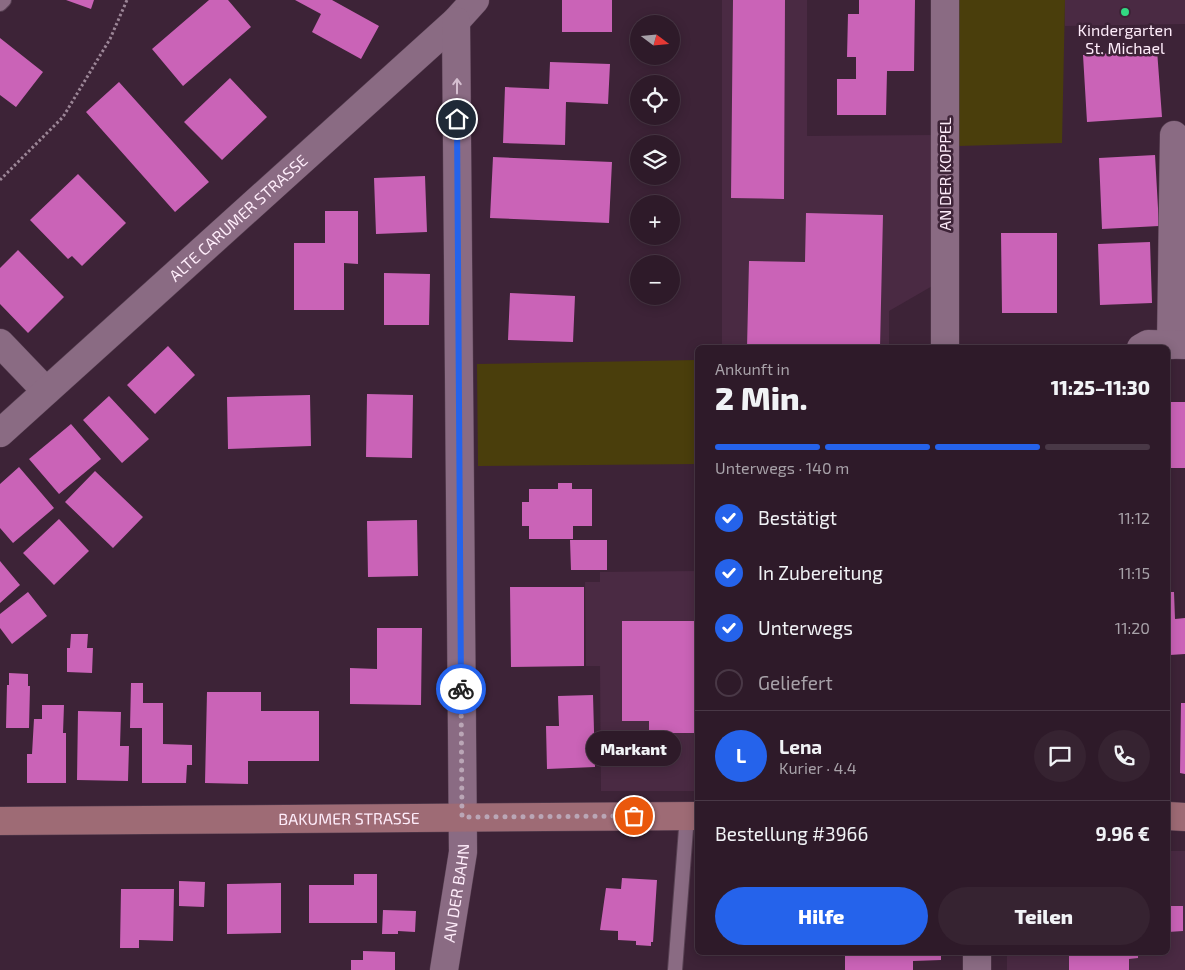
<!DOCTYPE html>
<html lang="de">
<meta charset="utf-8">
<style>
body{margin:0;font-family:"Exo 2",sans-serif;background:#362331;color:#f1f3f6;height:100vh;display:flex;flex-direction:column;font-size:19px;white-space:nowrap}
*{box-sizing:border-box;margin:0}
p{font-size:16px;color:#a7a1a8}
.icon{flex:none;width:28px;height:28px;fill:none;stroke:currentColor;stroke-width:2;stroke-linecap:round;stroke-linejoin:round}
.map{position:relative;flex:1;overflow:hidden}
.drawer{position:absolute;left:695px;top:345px;width:475px;height:610px;display:flex;flex-direction:column;background:#2e1a29;border-radius:8px;box-shadow:0 2px 12px #0003,0 0 0 1px #493846}
.drawer>*{flex:none}
.needle{width:32px;rotate:106deg}
.fabs{position:absolute;left:630px;top:15px;display:grid;gap:10px}
.fabs a{display:grid;place-items:center;width:50px;height:50px;border-radius:50%;background:#2e1a29;box-shadow:0 2px 12px #0003,0 0 0 1px #493846;font-size:25px}
.pin{position:absolute;display:grid;place-items:center;width:42px;height:42px;color:#fff;margin:-21px;border:2px solid #fff;border-radius:50%;box-shadow:0 1px 5px #0007}
.courier{position:absolute;display:grid;place-items:center;width:50px;height:50px;margin:-25px;border:4px solid #2563eb;border-radius:50%;background:#fff;color:#222;box-shadow:0 1px 6px #0007}
.bubble{position:absolute;height:35px;border-radius:18px;background:#2e1a29;box-shadow:0 2px 12px #0003,0 0 0 1px #493846;font-size:16px;font-weight:800;line-height:35px;text-align:center}
.overview em{font-style:normal;font-weight:800}
.overview div{display:flex;flex-direction:column-reverse}
.overview{display:flex;align-items:center;justify-content:space-between;height:85px;padding:0 20px}
h1{font-size:32px;font-weight:800;line-height:38px}
.bar{display:grid;grid-template-columns:repeat(4,1fr);gap:8px 5px;align-content:center;height:60px;padding:0 20px}
.bar i{height:6px;border-radius:4px;background:#493846}
.bar .current{background:#2563eb}
.bar p{grid-column:span 4}
.line{display:flex;align-items:center;gap:12px;padding:0 20px;border-top:1px solid #493846}
.line div{flex:1}
.round{display:grid;place-items:center;flex:none;width:52px;height:52px;border-radius:26px;background:#362331}
ol{padding:0 20px;list-style:none}
li{display:flex;align-items:center;gap:15px;height:55px}
li p{margin-inline-start:auto}
li .icon{padding:5px;border-radius:50%;background:#2563eb;color:#fff;stroke-width:4}
li:last-child{color:#a7a1a8}
li i{width:28px;height:28px;border:2px solid #493846;border-radius:50%}
.primary-button{display:flex;gap:10px;margin-top:auto;padding:10px 20px}
.primary-button a{flex:1;height:58px;border-radius:30px;background:#2563eb;color:#fff;font-size:20px;font-weight:800;line-height:58px;text-align:center}
.primary-button a+a{background:#362331;color:#f1f3f6}
.map>svg:first-child{display:block}
.built{fill:#4a2a43}
.green{fill:#4a3e0c}
.building{fill:#ca63b7}
.lines{fill:none;stroke-linecap:round;stroke-linejoin:round}
.service-casing{stroke:#584153;stroke-width:16}
.minor-casing{stroke:#584153;stroke-width:29}
.secondary-casing{stroke:#584153;stroke-width:29}
.path{stroke:#9c8697;stroke-width:3;stroke-dasharray:2.5 2.5;stroke-linecap:butt}
.service{stroke:#8a6b83;stroke-width:14}
.minor{stroke:#8a6b83;stroke-width:28}
.secondary{stroke:#9e6b75;stroke-width:28}
.oneway{stroke:#d5bfd0}
.done{stroke:#baa6b6;stroke-width:5;stroke-dasharray:0 9}
.route{stroke:#2563eb;stroke-width:6}
.poi-dot{fill:#32d882;stroke:#3d2337;stroke-width:2}
.labels{text-anchor:middle;stroke-width:5;stroke-linejoin:round;paint-order:stroke}
.poi-label{font-size:16px;fill:#feecfa;stroke:#3d2337}
.street-label{font-size:16px;fill:#feecfa;stroke:#3d2337}
</style>
<div class="map">
<svg width="1185" height="970" viewBox="0 0 1185 970">
<rect width="100%" height="100%" fill="#3d2337"/>
<!-- built -->
<path class="built" d="M722,0H807V136L933,135L934,285L889,311V347H722Z
M1065,0H1185V24L1065,26Z
M697,571V791H601L600,666H586L585,582H600V572Z
M1168,851H1185V970H1007V953L1168,952Z"/>
<!-- green -->
<path class="green" d="M959,0H1065L1062,143L959,146Z
M697,360V464L478,466L477,364Z"/>
<!-- building -->
<path class="building" d="M66,0H94L91,9Z
M209,0H228L251,27L183,86L152,49Z
M295,0H332L379,26L361,59L312,32L321,14Z
M562,0H612V32H562Z
M733,0H785L784,199L731,198Z
M859,0H915L914,71H887L886,115H837V79H856V57H847L848,14H859Z
M0,38L43,72L16,107L0,95Z
M1157,50L1162,117L1087,122L1083,55Z
M550,62L610,64L608,104L566,102L565,145L503,143L505,87L549,89Z
M230,78L267,117L222,160L184,122Z
M119,82L209,182L175,212L86,112Z
M1155,155L1159,226L1102,229L1099,158Z
M493,157L612,162L609,223L490,218Z
M78,174L126,223L82,266L72,256L68,259L30,220Z
M425,176L427,232L376,234L374,178Z
M325,211H358V264L344,263V310H294V243H325Z
M806,213L883,215L880,348H747L749,261L805,262Z
M1001,233H1057V313H1002Z
M1150,242L1152,303L1100,305L1098,244Z
M18,250L64,297L28,333L0,304V268Z
M384,273L430,274L429,325H384Z
M510,293L575,296L573,342L508,340Z
M168,346L195,375L155,414L127,385Z
M367,394L413,395L412,458L366,457Z
M310,395L311,446L228,449L227,397Z
M109,396L149,439L122,463L83,420Z
M1168,402H1185V468H1168Z
M71,424L101,459L59,494L29,459Z
M19,467L54,508L13,543L0,528V484Z
M95,471L143,517L113,548L65,502Z
M558,483H572V489H592V526H573V539H529V526H522V502H529V489H558Z
M59,519L89,551L54,585L23,553Z
M417,520L418,576L368,577L367,521Z
M570,540H607V570H571Z
M0,561L20,585L0,603Z
M510,587H584V666L511,667Z
M28,592L47,616L12,644L0,628V614Z
M1168,592H1174L1175,619L1185,618V654L1170,655Z
M622,621H698V733H649V721H622Z
M377,628H422L421,705L350,704V668L377,669Z
M71,634H88L87,648H93L92,673L67,672V648H70Z
M9,673L28,674V686H30L29,728H6L7,685H9Z
M131,683H143V703H163V744L192,745V765H187L186,783H142V728H130Z
M207,692H261V711H319V761H248V784L205,783Z
M593,695L595,767L547,769L546,726H559L558,696Z
M1181,703H1185V774L1180,773Z
M42,705H64L63,733H66V783H27V754H32L34,719H42Z
M78,711L121,712L120,746H129L128,781L77,780Z
M354,874H377V923H309V885H354Z
M622,878L657,880L653,942H651V946L636,945V941L618,940V931L600,930L606,888L621,889Z
M179,881L205,882L204,907L179,906Z
M281,883V933L227,934V884Z
M121,889H174L173,941L139,940V948H120Z
M1168,906H1183V931L1168,932Z
M383,910L416,911L415,932L398,931V934H382Z
M363,951L395,952V970H351V960H363Z
M845,952H941V960L913,961V970H845Z
M1069,952H1138V958L1129,959V970H1069Z"/>
<g class="lines">
<defs>
<path id="service" d="M0,4L4,0
M675,970L687,816"/>
<g id="minor">
<path d="M0,343L46,391"/>
<path d="M1171,345L1174,135"/>
<path d="M945,348V0"/>
<path d="M1141,348L1148,344L1185,345"/>
<path id="s1" d="M0,433L456,21L475,0"/>
<path d="M977,952V970"/>
<path id="s2" d="M444,970L463,852L456,21"/>
</g>
<g id="secondary">
<path d="M1168,816L1185,817"/>
<path id="s3" d="M0,821L698,816"/>
</g>
</defs>
<!-- service casing -->
<use href="#service" class="service-casing"/>
<!-- minor casing -->
<use href="#minor" class="minor-casing"/>
<!-- secondary casing -->
<use href="#secondary" class="secondary-casing"/>
<!-- path -->
<path class="path" d="M0,180L63,117L110,39L127,0"/>
<!-- service -->
<use href="#service" class="service"/>
<!-- minor -->
<use href="#minor" class="minor"/>
<!-- secondary -->
<use href="#secondary" class="secondary"/>
</g>
<!-- one-way arrows -->
<defs><path id="oneway-shaft" d="M-6 0H5M1.5-3L5.5 0L1.5 3" fill="none" stroke-width="1.6" stroke-linecap="round" stroke-linejoin="round" transform="scale(1.25)"/></defs>
<use class="oneway" href="#oneway-shaft" transform="translate(457 86) rotate(-90)"/>
<g class="lines">
<!-- done -->
<path class="done" d="M461,689L462,817L634,816"/>
<!-- route -->
<path class="route" d="M457,119L461,689"/>
</g>
<!-- markers -->
<circle class="poi-dot" cx="1125" cy="12" r="5"/>
<g class="labels">
<!-- poi labels -->
<g class="poi-label">
<text x="1125" y="36">Kindergarten<tspan x="1125" dy="18">St. Michael</tspan></text>
</g>
<!-- street labels -->
<g class="street-label">
<text transform="translate(945 174) rotate(-90)" y="6">AN DER KOPPEL</text>
<text dy="6" stroke="none"><textPath href="#s1" startOffset="321">ALTE CARUMER STRASSE</textPath></text>
<text dy="6" stroke="none"><textPath href="#s3" startOffset="349">BAKUMER STRASSE</textPath></text>
<text dy="6" stroke="none"><textPath href="#s2" startOffset="78">AN DER BAHN</textPath></text>
</g>
</g>
</svg>
<div class="fabs">
<a><svg class="needle" viewBox="-14 -14 28 28"><path d="M0-13l5 13h-10z" fill="#e53935"/><path d="M0 13l5-13h-10z" fill="#a7a1a8"/></svg></a>
<a><svg class="icon" aria-label="locate" viewBox="0 0 24 24"><circle cx="12" cy="12" r="6"/><path d="M12 2v4M12 18v4M2 12h4M18 12h4"/></svg></a>
<a><svg class="icon" aria-label="layers" viewBox="0 0 24 24"><path d="M12 4l9 5-9 5-9-5zM3 14l9 5 9-5"/></svg></a>
<a>+</a>
<a>−</a>
</div>
<div class="pin" style="left:634px;top:816px;background:#ea580c"><svg class="icon" aria-label="bag" viewBox="0 0 24 24"><path d="M5 8h14l-1 12H6zM9 8a3 3 0 0 1 6 0"/></svg></div>
<div class="pin" style="left:457px;top:119px;background:#1f2937"><svg class="icon" aria-label="home" viewBox="0 0 24 24"><path d="M3 11l9-7 9 7M6 9v11h12V9"/></svg></div>
<div class="courier" style="left:461px;top:689px"><svg class="icon" aria-label="bike" viewBox="0 0 24 24"><circle cx="6" cy="16" r="4"/><circle cx="18" cy="16" r="4"/><path d="M6 16l4-8h5l3 8M10 8l3 8H6M13 5h3"/></svg></div>
<div class="bubble" style="left:586px;top:731px;width:95px">Markant</div>
<section class="drawer">
<div class="overview"><div><h1>2 Min.</h1><p>Ankunft in</p></div><em>11:25–11:30</em></div>
<div class="bar"><i class="current"></i><i class="current"></i><i class="current"></i><i></i><p>Unterwegs · 140 m</p></div>
<ol>
<li><svg class="icon" aria-label="check" viewBox="0 0 24 24"><path d="M5 12l5 5 9-10"/></svg>Bestätigt<p>11:12</p></li>
<li><svg class="icon" aria-label="check" viewBox="0 0 24 24"><path d="M5 12l5 5 9-10"/></svg>In Zubereitung<p>11:15</p></li>
<li><svg class="icon" aria-label="check" viewBox="0 0 24 24"><path d="M5 12l5 5 9-10"/></svg>Unterwegs<p>11:20</p></li>
<li><i></i>Geliefert</li>
</ol>
<div class="line" style="height:90px"><b class="round" style="background:#2563eb;color:#fff">L</b><div><b>Lena</b><p>Kurier · 4.4</p></div><a class="round"><svg class="icon" aria-label="chat" viewBox="0 0 24 24"><path d="M4 5h16v11H9l-5 4z"/></svg></a><a class="round"><svg class="icon" aria-label="phone" viewBox="0 0 24 24"><path d="M5 4h4l2 5-3 2q2 4 5 5l2-3 5 2v4C11 20 4 13 5 4z"/></svg></a></div>
<div class="line" style="height:65px"><div>Bestellung #3966</div><b>9.96 €</b></div>
<div class="primary-button"><a>Hilfe</a><a>Teilen</a></div>
</section>
</div>
